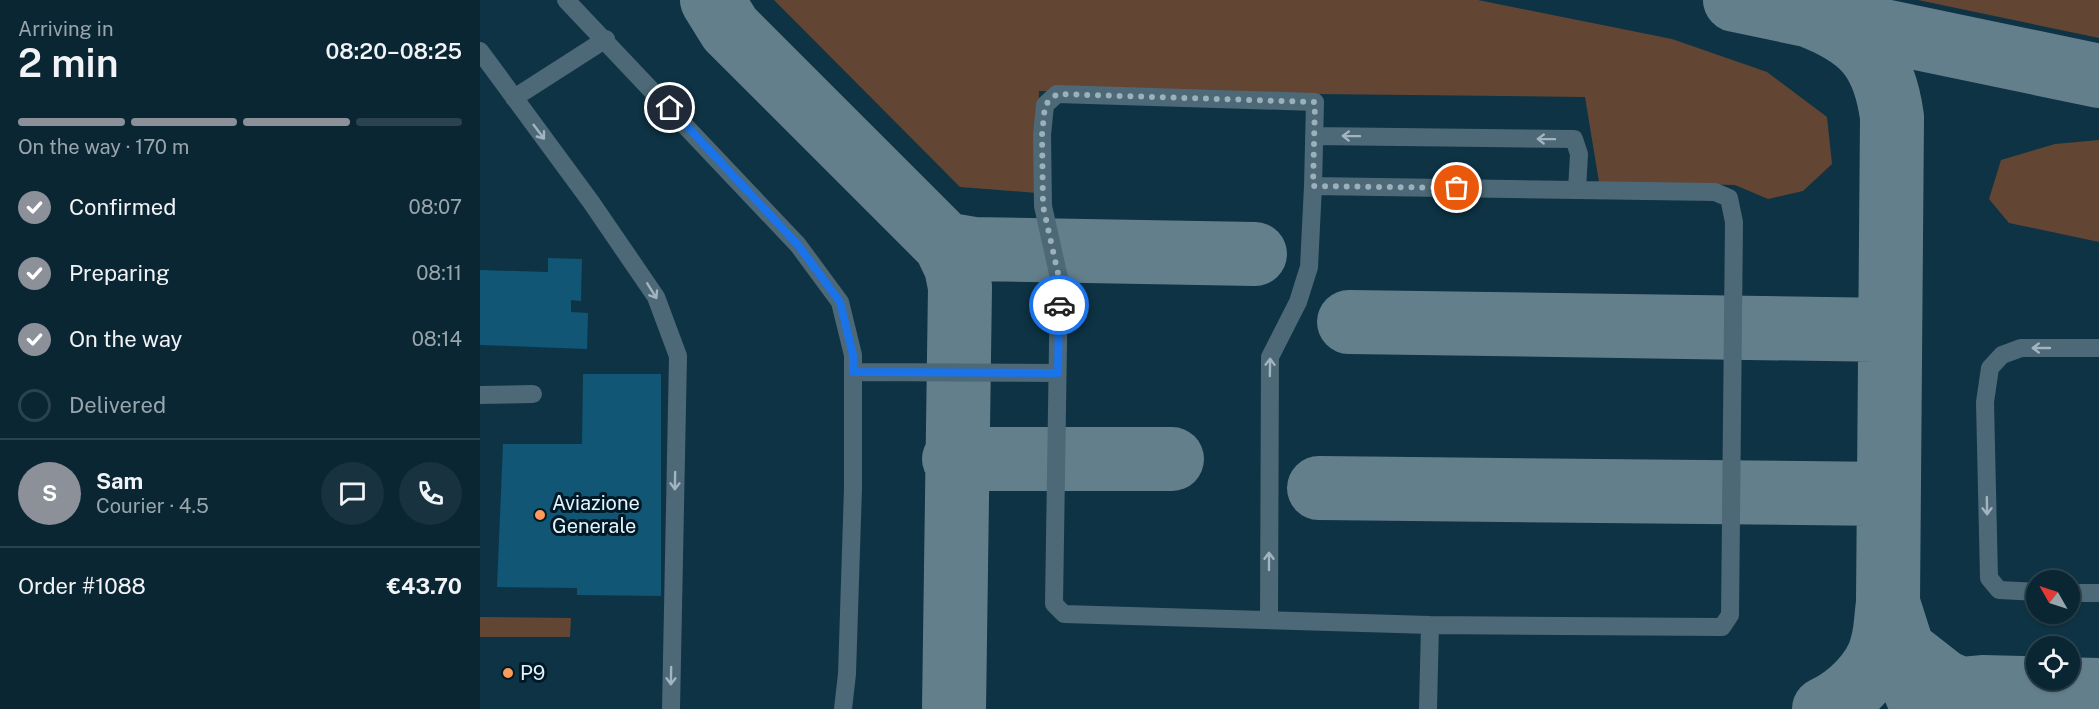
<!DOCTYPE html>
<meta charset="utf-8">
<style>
body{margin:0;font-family:"Public Sans",sans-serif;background:#18323f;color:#f1f3f6;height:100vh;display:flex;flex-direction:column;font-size:22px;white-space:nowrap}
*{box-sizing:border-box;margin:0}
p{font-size:20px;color:#99a5ac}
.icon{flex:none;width:33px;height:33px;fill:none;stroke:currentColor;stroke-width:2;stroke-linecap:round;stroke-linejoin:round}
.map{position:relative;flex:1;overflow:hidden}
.details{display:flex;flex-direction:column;background:#0a2633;width:480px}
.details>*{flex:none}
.needle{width:39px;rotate:309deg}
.fabs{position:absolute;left:1546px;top:570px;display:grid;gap:12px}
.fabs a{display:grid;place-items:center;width:54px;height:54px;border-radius:50%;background:#0a2633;box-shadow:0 2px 4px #0004,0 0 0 2px #2a434e;font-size:30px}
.pin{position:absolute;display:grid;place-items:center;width:51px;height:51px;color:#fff;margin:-26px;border:3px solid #fff;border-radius:50%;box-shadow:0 2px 6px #0007}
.courier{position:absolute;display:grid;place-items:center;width:60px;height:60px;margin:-30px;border:4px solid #1a73e8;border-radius:50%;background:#fff;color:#222;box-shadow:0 2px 8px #0007}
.overview em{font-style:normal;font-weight:600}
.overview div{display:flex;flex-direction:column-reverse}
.overview{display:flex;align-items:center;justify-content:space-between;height:102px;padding:0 18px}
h1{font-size:39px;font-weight:600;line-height:45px}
.bar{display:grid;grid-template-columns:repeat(4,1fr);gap:9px 6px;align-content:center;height:72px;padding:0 18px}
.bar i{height:8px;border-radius:4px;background:#2a434e}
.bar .on{background:#8c9099}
.bar p{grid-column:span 4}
.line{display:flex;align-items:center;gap:15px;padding:0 18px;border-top:2px solid #2a434e}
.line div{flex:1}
.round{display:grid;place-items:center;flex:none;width:63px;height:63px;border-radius:32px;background:#18323f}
ol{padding:0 18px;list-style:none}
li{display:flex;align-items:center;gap:18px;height:66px}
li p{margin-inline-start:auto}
li .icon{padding:6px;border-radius:50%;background:#8c9099;color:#fff;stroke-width:4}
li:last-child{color:#99a5ac}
li i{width:33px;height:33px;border:3px solid #2a434e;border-radius:50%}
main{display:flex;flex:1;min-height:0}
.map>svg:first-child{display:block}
.green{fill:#634533}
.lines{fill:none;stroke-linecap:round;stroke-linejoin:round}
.taxiway{stroke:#647f8c;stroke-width:64}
.building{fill:#115674}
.minor{stroke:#4d6876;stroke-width:18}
.oneway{stroke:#a1b4bf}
.done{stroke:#9ab0bb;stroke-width:6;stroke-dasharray:0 10.8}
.route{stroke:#1a73e8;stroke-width:8}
.poi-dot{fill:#fe9b59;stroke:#001927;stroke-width:2}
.labels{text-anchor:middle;stroke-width:6;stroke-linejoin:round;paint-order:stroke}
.poi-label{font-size:20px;fill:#e6f3fb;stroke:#001927;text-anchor:start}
</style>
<main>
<section class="details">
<div class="overview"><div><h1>2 min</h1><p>Arriving in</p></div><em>08:20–08:25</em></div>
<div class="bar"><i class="on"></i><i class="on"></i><i class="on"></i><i></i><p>On the way · 170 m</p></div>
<ol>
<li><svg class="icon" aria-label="check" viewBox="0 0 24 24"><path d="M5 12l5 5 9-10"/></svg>Confirmed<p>08:07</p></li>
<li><svg class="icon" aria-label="check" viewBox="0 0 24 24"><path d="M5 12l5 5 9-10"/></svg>Preparing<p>08:11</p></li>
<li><svg class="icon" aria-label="check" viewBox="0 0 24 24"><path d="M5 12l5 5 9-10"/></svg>On the way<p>08:14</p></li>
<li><i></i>Delivered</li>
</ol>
<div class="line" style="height:108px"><b class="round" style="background:#8c9099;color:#fff">S</b><div><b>Sam</b><p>Courier · 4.5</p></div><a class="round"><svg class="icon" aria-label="chat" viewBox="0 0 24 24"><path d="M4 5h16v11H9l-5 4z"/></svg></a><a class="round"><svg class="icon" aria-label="phone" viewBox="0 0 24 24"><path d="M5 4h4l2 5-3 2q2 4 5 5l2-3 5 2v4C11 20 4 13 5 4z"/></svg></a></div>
<div class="line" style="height:78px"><div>Order #1088</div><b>€43.70</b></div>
</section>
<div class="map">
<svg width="1619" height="709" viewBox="0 0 1619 709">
<rect width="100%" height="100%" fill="#0e3344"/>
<!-- green -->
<path class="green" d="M294,0H998L1192,39L1287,72L1347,117L1352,164L1323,191L1288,199L1255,185L1119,182L1105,97L559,91L557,193L480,187Z
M1438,0H1619V38Z
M1619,140V242L1529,223L1509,199L1521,160L1575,144Z
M0,617L91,618L90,637H0Z"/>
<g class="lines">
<!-- taxiway -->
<path class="taxiway" d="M232,0L250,29L465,244L476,267L480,287L474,709
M1255,0L1619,76
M1328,15C1383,36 1404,59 1412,117L1408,603
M465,244L494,249L775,254
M869,322L1410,330
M474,459H692
M839,488L1409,494
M1436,693L1502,687L1619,690
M1344,709C1368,698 1396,672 1402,645C1406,632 1406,617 1408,603L1423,650L1464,682L1478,688"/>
</g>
<!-- building -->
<path class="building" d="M68,258L102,259L101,301L91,300V312L108,313L107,349L0,345V270L68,272Z
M103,374H181V596L97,595V588L17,587L23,444H102Z"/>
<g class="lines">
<!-- minor -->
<path class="minor" d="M86,0L318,245L360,302L373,355V488L367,674L363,709
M0,51L111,202L176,297L198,356L191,709
M577,94L835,102L833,186L1235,192L1249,198L1254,222L1250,615L1242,627L950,625L584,614L574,604L579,278L563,206L562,135L565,105Z
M34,98L126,39
M834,136L1094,139L1099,154L1097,190
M373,372L577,373
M0,395L53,394
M1557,592L1519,590L1509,578L1505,402L1510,368L1522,355L1541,348H1619
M1590,593H1619
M789,620L790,357L818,302L829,267L833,186
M948,709L950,625"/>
</g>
<!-- one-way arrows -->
<defs><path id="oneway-shaft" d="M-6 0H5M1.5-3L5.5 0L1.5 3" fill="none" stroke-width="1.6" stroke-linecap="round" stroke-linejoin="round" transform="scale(1.5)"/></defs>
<g class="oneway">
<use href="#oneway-shaft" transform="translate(59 132) rotate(53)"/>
<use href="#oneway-shaft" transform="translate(871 136) rotate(-179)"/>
<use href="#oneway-shaft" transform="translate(1066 139) rotate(-179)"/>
<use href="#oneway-shaft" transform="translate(172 291) rotate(58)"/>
<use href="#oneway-shaft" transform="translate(1561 348) rotate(-180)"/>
<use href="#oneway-shaft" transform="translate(790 367) rotate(-89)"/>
<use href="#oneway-shaft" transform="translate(195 481) rotate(91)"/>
<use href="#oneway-shaft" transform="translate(1507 506) rotate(89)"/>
<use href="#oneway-shaft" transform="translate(789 561) rotate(-90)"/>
<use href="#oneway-shaft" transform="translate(191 676) rotate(91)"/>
</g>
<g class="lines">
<!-- done -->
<path class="done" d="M579,305V278L563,206L562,135L565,105L577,94L835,102L833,186L977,188"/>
<!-- route -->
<path class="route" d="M190,108L318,245L360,302L373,355V372L578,373L579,305"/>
</g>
<!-- markers -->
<g class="poi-dot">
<circle cx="60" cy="515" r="6"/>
<circle cx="28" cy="673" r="6"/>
</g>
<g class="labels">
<!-- poi labels -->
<g class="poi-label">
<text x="72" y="510">Aviazione<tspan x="72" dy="23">Generale</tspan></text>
<text x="40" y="680">P9</text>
</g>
</g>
</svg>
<div class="fabs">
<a><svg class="needle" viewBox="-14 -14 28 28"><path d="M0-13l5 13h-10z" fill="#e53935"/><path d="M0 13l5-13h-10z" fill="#99a5ac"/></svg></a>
<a><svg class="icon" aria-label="locate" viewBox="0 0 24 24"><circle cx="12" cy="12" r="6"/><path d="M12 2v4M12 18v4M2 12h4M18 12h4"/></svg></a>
</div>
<div class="pin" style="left:977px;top:188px;background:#ea580c"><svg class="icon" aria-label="bag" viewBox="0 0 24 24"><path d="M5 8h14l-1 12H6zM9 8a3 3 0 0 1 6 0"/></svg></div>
<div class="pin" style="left:190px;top:108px;background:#1f2937"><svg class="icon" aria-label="home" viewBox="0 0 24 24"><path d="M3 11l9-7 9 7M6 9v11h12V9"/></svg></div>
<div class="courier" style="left:579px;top:305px"><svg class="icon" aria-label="car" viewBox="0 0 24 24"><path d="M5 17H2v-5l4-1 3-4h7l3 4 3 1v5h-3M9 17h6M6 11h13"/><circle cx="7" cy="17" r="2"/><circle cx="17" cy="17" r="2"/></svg></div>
</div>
</main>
